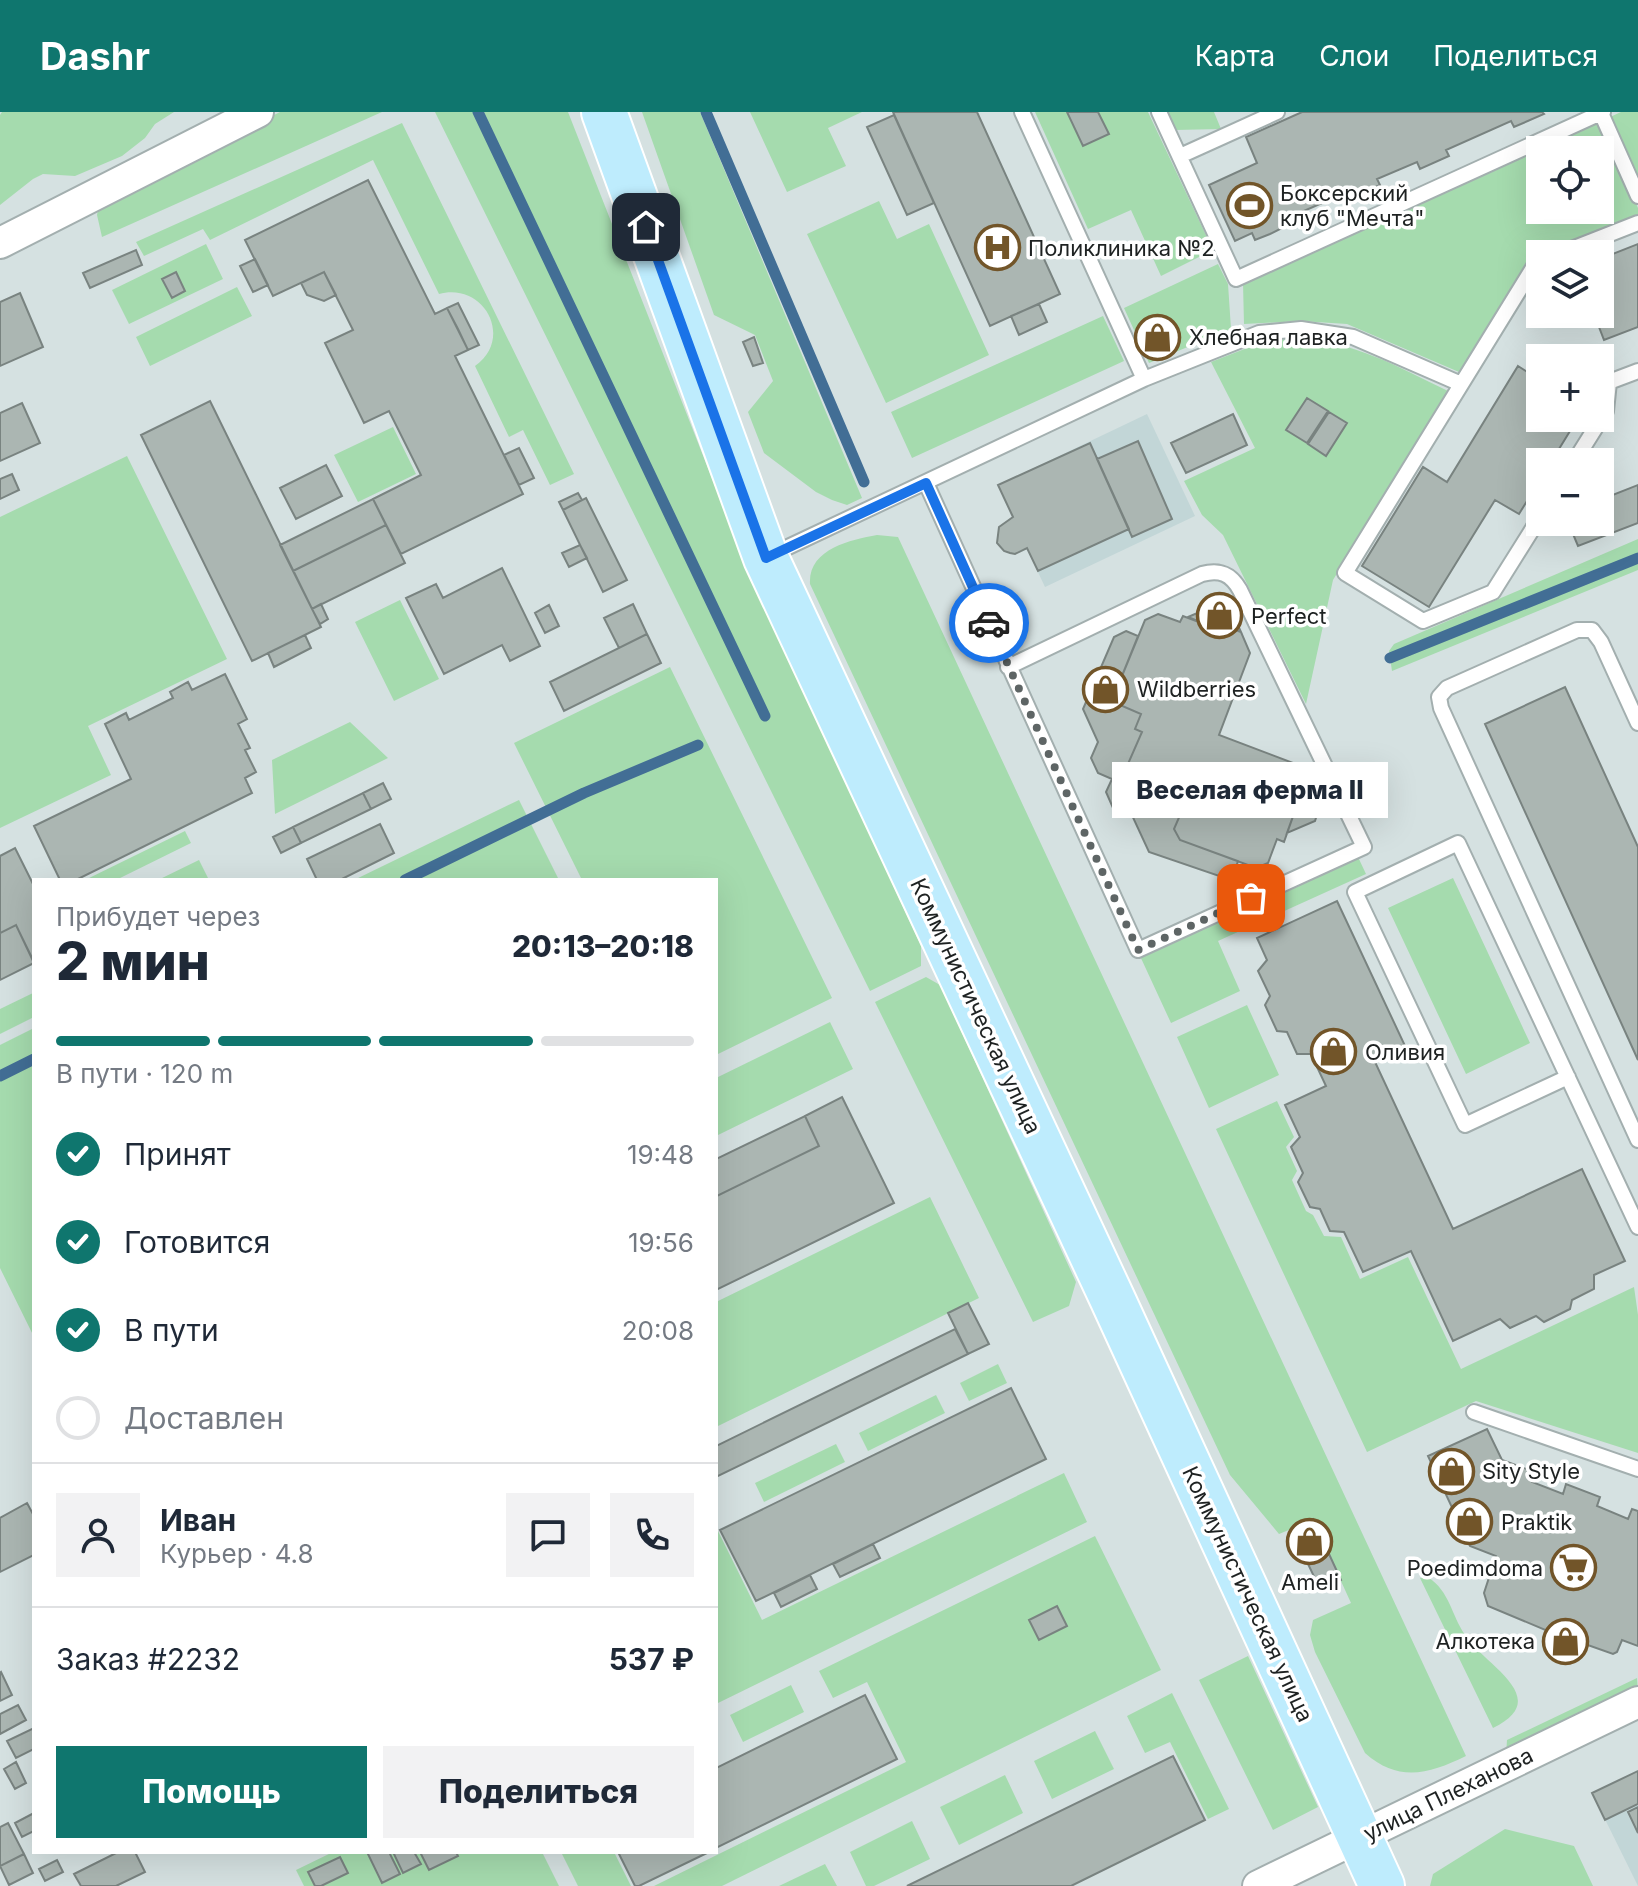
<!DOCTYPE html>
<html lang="ru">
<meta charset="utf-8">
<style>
body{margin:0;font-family:Inter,sans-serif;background:#f2f2f3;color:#1f2937;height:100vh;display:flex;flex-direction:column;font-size:30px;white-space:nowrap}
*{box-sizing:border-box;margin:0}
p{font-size:26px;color:#747a83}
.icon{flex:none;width:44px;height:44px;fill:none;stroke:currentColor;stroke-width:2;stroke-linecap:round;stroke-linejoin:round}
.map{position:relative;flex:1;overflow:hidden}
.panel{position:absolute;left:32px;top:766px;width:686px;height:976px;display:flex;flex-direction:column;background:#fff;border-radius:0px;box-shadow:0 8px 32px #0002}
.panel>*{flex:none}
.tools{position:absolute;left:1526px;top:24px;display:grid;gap:16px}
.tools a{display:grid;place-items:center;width:88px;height:88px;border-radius:0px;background:#fff;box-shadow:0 8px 32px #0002;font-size:40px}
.pin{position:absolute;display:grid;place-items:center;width:68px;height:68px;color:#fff;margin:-34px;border-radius:16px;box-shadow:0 4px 12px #0006}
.courier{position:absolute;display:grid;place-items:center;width:80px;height:80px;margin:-40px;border:6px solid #1a73e8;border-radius:50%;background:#fff;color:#222;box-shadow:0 2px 10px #0007}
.bubble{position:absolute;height:56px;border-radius:0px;background:#fff;box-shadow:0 8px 32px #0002;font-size:26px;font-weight:800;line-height:56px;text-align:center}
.headline em{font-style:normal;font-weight:800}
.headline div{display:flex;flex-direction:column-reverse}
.headline{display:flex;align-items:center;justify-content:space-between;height:136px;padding:0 24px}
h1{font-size:52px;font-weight:800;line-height:60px}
.bar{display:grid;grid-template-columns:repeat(4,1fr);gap:12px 8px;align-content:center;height:96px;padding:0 24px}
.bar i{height:10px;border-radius:6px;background:#e0e1e3}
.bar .on{background:#0f766e}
.bar p{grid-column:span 4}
.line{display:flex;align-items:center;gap:20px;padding:0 24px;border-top:2px solid #e0e1e3}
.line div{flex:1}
.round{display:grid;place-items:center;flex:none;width:84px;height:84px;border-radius:0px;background:#f2f2f3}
ol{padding:0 24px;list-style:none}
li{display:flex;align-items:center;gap:24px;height:88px}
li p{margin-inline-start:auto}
li .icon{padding:8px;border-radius:50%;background:#0f766e;color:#fff;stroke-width:4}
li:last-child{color:#747a83}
li i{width:44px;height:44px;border:4px solid #e0e1e3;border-radius:50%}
.action{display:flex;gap:16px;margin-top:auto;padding:16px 24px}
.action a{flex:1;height:92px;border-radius:0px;background:#0f766e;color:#fff;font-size:32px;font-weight:800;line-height:92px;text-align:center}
.action a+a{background:#f2f2f3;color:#1f2937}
header{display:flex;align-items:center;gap:48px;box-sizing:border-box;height:112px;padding:0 40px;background:#0f766e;color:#fff}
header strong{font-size:38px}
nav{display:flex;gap:44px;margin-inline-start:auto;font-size:28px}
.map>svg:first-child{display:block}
.built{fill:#c2d6d7}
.green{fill:#a5dbae;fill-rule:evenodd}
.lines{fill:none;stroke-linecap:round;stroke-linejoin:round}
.stream{stroke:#426e95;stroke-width:11}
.building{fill:#abb6b2;stroke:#798380;stroke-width:2}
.service-casing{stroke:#a3afaf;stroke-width:18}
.minor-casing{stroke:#a3afaf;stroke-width:34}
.primary-casing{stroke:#fff;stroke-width:48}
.service{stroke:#fff;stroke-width:14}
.minor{stroke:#fff;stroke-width:30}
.primary{stroke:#beecfd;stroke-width:44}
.done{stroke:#5e6565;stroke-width:8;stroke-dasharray:0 14.4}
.route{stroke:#1a73e8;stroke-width:10}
.labels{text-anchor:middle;stroke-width:7;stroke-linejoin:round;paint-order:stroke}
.poi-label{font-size:22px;fill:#1e2222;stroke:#fff;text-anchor:start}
.street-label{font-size:22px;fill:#1e2222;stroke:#fff}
</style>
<header>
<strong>Dashr</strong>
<nav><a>Карта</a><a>Слои</a><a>Поделиться</a></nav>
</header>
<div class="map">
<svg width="1638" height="1774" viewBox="0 0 1638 1774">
<rect width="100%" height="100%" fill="#d5e1e1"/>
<!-- built -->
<path class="built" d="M1147,302L1195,404L1045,475L1027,437L1010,441L1004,439L997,431L999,415L1013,405L998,373Z
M1638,1659V1774L1592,1681Z"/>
<!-- green -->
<path class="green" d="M2,0H174L155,12L145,26L122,44L75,64L43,62L33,67L0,93V3Z
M280,0H382L102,125L97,103L99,93Z
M435,0H568L748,458L921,834V854L870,879Z
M642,0H700L862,386L847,393L832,388L816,380L764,341L748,300L773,269L755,223L714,203Z
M750,0H862L828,16L846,54L787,80Z
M1035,0H1148L1213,138L1161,164L1131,98L1088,117Z
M1166,0H1214L1221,17L1175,18Z
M1621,0H1638V68L1610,5Z
M1599,10L1638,96V104L1530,146L1459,260L1347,212L1301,209L1244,212L1243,171ZM1540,38H1600V98H1540Z
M402,11L574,362L550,373L523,318L509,325L475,254C514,227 485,170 439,182L373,48L210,128L203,117L144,144L136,130Z
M879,89L897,127L929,112L989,243L886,291L807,122Z
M206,132L223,167L129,212L112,178Z
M1218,152L1228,172L1231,217L1149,251L1124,196Z
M237,175L252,204L150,254L136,225Z
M1103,204L1124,249L912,346L891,300Z
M1296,226C1356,230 1396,254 1448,279L1333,468L1306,592L1223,423L1202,403L1184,369L1255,336L1211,250L1260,231Z
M393,315L416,362L358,390L334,343Z
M127,344L227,547L88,614L111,663L0,716V405Z
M877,423L898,425L1466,1644C1429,1662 1399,1671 1365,1641L1315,1540L1310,1523L1313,1508L1351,1491L1313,1408L1279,1422L1230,1363L810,472C808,437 850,428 877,423Z
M1638,427V458L1392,559L1389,539L1394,532Z
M400,488L439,567L394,589L355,510Z
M670,555L832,886L716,943V768H582L514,631Z
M350,610L388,646L275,702L272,648Z
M519,688L559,768H354Z
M185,719L191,731L116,768H85Z
M1358,745L1366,762L1218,829L1240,879L1171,911L1140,844Z
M199,748L209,768H158Z
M1453,766L1530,931L1466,962L1388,796Z
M926,865L940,873L1076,1170L1069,1194L1033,1210L875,890Z
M33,881L34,905L0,922V897Z
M1247,893L1279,963L1209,996L1177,925Z
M830,910L853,957L716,1024V966Z
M34,916V1225L0,1156V933Z
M1277,989L1294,1025L1286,1035L1297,1059L1292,1068L1306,1099L1313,1103L1324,1124L1341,1125L1360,1167L1408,1145L1461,1257L1634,1175L1638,1203V1341L1476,1289L1367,1340L1216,1017Z
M930,1085L979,1186L716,1315V1190Z
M998,1252L1007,1271L969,1289L960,1271Z
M936,1283L945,1301L868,1339L859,1321Z
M836,1332L845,1350L764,1390L755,1371Z
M1064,1361L1087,1410L716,1592V1415L762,1508Z
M1095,1424L1161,1558L722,1774H654L906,1650L867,1570L833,1586L819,1559Z
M1428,1465C1450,1480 1451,1502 1465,1523C1484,1553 1555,1586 1493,1616L1420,1466Z
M1248,1544L1318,1695L1273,1718L1199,1568Z
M1637,1566L1638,1581L1506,1644L1507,1628Z
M791,1573L804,1600L743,1630L730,1603Z
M1172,1581L1229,1697L1208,1707L1170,1630L1145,1641L1127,1604Z
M1095,1619L1114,1657L1052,1687L1034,1649Z
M1005,1663L1023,1701L959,1733L940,1695Z
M912,1709L930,1747L874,1774H866L850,1740Z
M1505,1717L1574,1734L1593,1774H1430L1433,1762Z
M333,1740H542L559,1774H304L296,1758Z
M561,1740H614L631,1774H578Z
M825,1752L837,1774H779Z"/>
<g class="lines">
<!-- stream -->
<path class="stream" d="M478,0L765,604
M706,0L864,370
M1390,546L1638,446
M405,768L584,681L698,633
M0,964L34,947"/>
</g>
<!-- building -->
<path class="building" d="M893,0H977L1060,182L990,214Z
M1067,0H1098L1109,22L1083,34Z
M1302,0H1542L1544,2L1514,15L1511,9L1446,38L1449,44L1420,57L1417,50L1377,67L1380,73L1351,86L1347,80L1281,109L1284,115L1270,122L1255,128L1252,121L1235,129L1209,73L1257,51L1246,25Z
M894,3L934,91L907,103L867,15Z
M368,68L435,202L447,196L458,217L468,238L455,244L523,382L401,442L373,387L421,363L389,299L364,311L325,231L353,218L324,160L273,184L245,128Z
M1638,132V215L1604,228L1594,202H1600V147Z
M136,138L142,153L90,176L83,161Z
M255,147L268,173L253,180L240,154Z
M176,160L185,179L172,186L162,167Z
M324,160L336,183L324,189L307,183L301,171Z
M20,181L43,235L0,254V190Z
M458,191L479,233L468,238L447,196Z
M1039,192L1047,210L1019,223L1011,204Z
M1164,205L1177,233L1151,245L1138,217Z
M754,225L763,251L753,254L743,230Z
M1518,254L1540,268V306H1578L1551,350H1540V368L1519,402L1495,388L1429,495L1362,454L1423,355L1447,370Z
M1307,286L1328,299L1307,331L1286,318Z
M210,289L321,515L252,549L141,323Z
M22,291L40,331L0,349V301Z
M1329,300L1347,311L1326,344L1308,332Z
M1233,302L1247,333L1186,361L1171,331Z
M1138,329L1172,407L1132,425L1097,347Z
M1090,331L1129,417L1038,459L1027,436L1015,442L1010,441L1004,439L997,431L999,415L1013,405L998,373Z
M519,336L534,366L519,373L504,343Z
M326,353L342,384L296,407L280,376Z
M12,362L19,378L0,387V367Z
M1638,373V411L1578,434L1568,410H1600V388Z
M578,381L582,388L563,398L559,390Z
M586,386L627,468L603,480L563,398Z
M373,387L386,413L293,459L280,433Z
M386,413L405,451L312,497L293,459Z
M580,433L587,446L569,455L562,441Z
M502,456L540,534L510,549L502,533L444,562L406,486L436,472L443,486Z
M321,492L328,507L320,512L312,497Z
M633,492L647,522L619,536L604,506Z
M1218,492L1231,498L1241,520L1219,512L1217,517L1188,505Z
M549,493L559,514L545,521L535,501Z
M1158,502L1180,510L1183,504L1217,517L1219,512L1241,520L1250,541L1219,623L1301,654L1310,675L1301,697L1296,696L1284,730L1277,727L1268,751L1256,756L1180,728L1174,717L1184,694L1170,689L1173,681L1124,661L1142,620L1135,617L1141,602L1120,593L1115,581L1145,508Z
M1126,519L1138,524L1115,581L1120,593L1141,602L1135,617L1142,620L1124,661L1173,681L1170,689L1184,694L1174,717L1180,728L1238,749L1235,758L1222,765L1149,740L1131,701L1113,696L1106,680L1112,667L1098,661L1091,646L1098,630L1083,597L1114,525Z
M647,522L661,551L564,599L550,570Z
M305,523L311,536L274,555L268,541Z
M225,562L247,607L238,612L250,636L245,638L256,660L245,666L252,681L76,768H60L34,714L131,667L105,612L126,601L129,608L173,586L170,580L188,570L192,578Z
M1565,575L1638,735V948L1485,612Z
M383,671L391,687L371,697L363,681Z
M1310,675L1319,696L1315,709L1287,721L1296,696L1301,697Z
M363,681L371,697L301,731L293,715Z
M380,712L394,741L340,768H317L307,747Z
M293,715L301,731L281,741L273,725Z
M15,736L34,774V850L16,813L0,821V744Z
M1337,789L1406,936L1375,950L1453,1117L1582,1057L1625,1149L1594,1163V1177L1572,1188L1570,1197L1544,1210L1536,1204L1510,1216L1500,1207L1453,1229L1411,1139L1363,1160L1344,1120L1330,1119L1320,1097L1310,1095L1298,1070L1303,1061L1291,1035L1300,1025L1285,993L1326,974L1311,942H1297L1287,920L1277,919L1265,893L1270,884L1258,859L1267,848L1257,826Z
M16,813L34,851L0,868V821Z
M842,985L894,1091L716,1178V1082L717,1084L819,1034L805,1004Z
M805,1004L819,1034L717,1084L716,1047Z
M968,1191L989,1232L968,1242L948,1201Z
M955,1217L968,1242L716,1365V1334Z
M1011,1276L1046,1347L756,1489L720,1418Z
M1487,1317L1502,1348L1535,1360L1532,1370L1563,1382L1566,1372L1600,1385L1597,1394L1628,1407L1632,1397L1638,1399V1534L1622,1528L1617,1540L1613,1542L1585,1532L1580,1544L1575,1548L1545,1537L1544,1533L1548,1519L1488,1494L1484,1481L1496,1444L1470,1434L1428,1344Z
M27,1391L34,1404V1443L0,1460V1406Z
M1313,1407L1329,1442L1308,1452L1292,1417Z
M873,1432L880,1446L840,1465L833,1452Z
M1329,1442L1341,1468L1320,1477L1308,1452Z
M810,1463L817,1477L781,1495L774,1481Z
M1057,1494L1067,1514L1039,1528L1029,1508Z
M1,1560L12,1583L0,1589V1561Z
M865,1583L897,1647L716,1736V1656Z
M18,1593L26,1608L0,1622V1602Z
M34,1616V1637L16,1646L7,1629Z
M1173,1644L1205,1708L1071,1774H907Z
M16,1650L26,1671L15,1677L4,1657Z
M1638,1659V1692L1605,1708L1592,1681Z
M1638,1695V1721L1628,1700Z
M34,1701V1719L22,1725L15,1711Z
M8,1711L24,1742L0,1754V1715Z
M118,1740H135L145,1760L116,1774H81L74,1762Z
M367,1740H389L400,1762L382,1771Z
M393,1740H414L421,1752L403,1761Z
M420,1740H456L458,1744L429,1758Z
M618,1740H709L639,1774H635Z
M24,1742L33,1761L9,1773L0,1754Z
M340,1745L348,1761L321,1774H315L308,1760Z
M57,1748L63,1760L45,1769L39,1757Z"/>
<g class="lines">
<defs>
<path id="service" d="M1022,0L1144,267
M1159,0L1236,167L1603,0
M1601,1L1638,84
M1180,44L1277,0
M1559,142L1638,111
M1540,149L1536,151L1345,461L1423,509L1493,480L1540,405
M1574,350L1606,299L1609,270L1638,259
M926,371L1138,838L1364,735L1240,478C1231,462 1220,457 1202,462L1008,555
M769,444L1144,267L1259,221L1301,217L1353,225L1461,272
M1638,611L1601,530L1592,518H1577L1447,576L1439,585L1441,596L1638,1028
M1568,965L1465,1013L1355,780L1458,731L1638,1115
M1474,1300L1638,1357"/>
<path id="minor" d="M0,131L258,0
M1258,1774L1638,1590"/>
<path id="primary" d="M604,0L766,446L1112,1186L1382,1774"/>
</defs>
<!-- service casing -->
<use href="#service" class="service-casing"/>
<!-- minor casing -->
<use href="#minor" class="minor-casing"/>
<!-- primary casing -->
<use href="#primary" class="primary-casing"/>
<!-- service -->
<use href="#service" class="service"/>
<!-- minor -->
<use href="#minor" class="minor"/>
<!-- primary -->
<use href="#primary" class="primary"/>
</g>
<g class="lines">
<!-- done -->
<path class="done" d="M989,511L1138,838L1251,786"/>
<!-- route -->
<path class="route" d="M646,115L766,446L926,371L989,511"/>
</g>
<!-- icons -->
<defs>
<symbol id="stadium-ring" viewBox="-11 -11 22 22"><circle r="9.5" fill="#fff" stroke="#725529" stroke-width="1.5"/><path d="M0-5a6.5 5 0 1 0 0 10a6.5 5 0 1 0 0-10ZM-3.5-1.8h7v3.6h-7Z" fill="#725529"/></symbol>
<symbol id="hospital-ring" viewBox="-11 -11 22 22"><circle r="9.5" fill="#fff" stroke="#725529" stroke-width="1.5"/><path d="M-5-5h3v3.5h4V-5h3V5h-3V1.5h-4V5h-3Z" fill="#725529"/></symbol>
<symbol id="shop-ring" viewBox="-11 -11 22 22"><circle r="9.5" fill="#fff" stroke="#725529" stroke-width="1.5"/><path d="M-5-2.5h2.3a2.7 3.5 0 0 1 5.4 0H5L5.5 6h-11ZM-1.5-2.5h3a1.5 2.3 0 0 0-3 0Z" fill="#725529"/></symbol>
<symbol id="supermarket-ring" viewBox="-11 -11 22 22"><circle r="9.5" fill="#fff" stroke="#725529" stroke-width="1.5"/><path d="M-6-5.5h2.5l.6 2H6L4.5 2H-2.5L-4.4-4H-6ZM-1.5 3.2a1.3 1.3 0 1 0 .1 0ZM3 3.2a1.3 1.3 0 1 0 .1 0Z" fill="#725529"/></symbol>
</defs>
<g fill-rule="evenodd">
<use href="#stadium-ring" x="1224" y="68" width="51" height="51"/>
<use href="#hospital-ring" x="972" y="110" width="51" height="51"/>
<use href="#shop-ring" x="1132" y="200" width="51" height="51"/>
<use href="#shop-ring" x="1194" y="478" width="51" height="51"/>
<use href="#shop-ring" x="1080" y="552" width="51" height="51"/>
<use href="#shop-ring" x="1308" y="914" width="51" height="51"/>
<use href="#shop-ring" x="1426" y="1334" width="51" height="51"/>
<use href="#shop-ring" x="1444" y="1384" width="51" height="51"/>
<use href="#shop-ring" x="1284" y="1404" width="51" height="51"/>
<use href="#supermarket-ring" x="1548" y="1430" width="51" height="51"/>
<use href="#shop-ring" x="1540" y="1504" width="51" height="51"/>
</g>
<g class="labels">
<!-- poi labels -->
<g class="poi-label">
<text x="1280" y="89">Боксерский<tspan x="1280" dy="25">клуб "Мечта"</tspan></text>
<text x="1028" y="144">Поликлиника №2</text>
<text x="1189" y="233">Хлебная лавка</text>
<text x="1251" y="512">Perfect</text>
<text x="1137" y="585">Wildberries</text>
<text x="1365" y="948">Оливия</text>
<text x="1482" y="1367">Sity Style</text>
<text x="1501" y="1418">Praktik</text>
<text x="1543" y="1464" text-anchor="end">Poedimdoma</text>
<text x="1310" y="1478" text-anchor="middle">Ameli</text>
<text x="1535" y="1537" text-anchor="end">Алкотека</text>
</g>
<!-- street labels -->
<g class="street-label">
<text transform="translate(976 894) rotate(65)" y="8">Коммунистическая улица</text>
<text transform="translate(1248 1482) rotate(65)" y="8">Коммунистическая улица</text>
<text transform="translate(1448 1682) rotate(-26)" y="8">улица Плеханова</text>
</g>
</g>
</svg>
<div class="tools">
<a><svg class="icon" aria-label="locate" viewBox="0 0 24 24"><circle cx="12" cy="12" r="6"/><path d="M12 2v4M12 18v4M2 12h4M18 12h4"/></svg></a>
<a><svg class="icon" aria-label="layers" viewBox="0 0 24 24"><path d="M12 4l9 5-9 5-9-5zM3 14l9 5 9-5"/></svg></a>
<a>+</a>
<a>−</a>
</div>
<div class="pin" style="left:1251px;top:786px;background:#ea580c"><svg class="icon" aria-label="bag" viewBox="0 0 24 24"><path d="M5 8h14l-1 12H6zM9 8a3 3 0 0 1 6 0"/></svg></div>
<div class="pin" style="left:646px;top:115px;background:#1f2937"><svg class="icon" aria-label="home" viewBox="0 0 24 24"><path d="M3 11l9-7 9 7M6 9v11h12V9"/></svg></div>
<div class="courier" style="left:989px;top:511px"><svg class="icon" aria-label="car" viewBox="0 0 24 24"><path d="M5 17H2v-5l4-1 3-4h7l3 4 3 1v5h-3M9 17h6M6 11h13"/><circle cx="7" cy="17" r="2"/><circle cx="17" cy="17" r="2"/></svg></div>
<div class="bubble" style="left:1112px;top:650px;width:276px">Веселая ферма II</div>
<section class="panel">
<div class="headline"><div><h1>2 мин</h1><p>Прибудет через</p></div><em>20:13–20:18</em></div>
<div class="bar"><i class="on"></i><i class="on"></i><i class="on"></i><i></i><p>В пути · 120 m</p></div>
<ol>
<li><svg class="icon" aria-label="check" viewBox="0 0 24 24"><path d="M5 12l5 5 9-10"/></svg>Принят<p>19:48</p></li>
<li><svg class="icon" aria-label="check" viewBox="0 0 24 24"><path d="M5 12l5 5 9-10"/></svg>Готовится<p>19:56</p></li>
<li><svg class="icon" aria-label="check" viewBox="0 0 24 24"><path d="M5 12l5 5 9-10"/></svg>В пути<p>20:08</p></li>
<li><i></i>Доставлен</li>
</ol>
<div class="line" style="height:144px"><a class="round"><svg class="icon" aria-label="person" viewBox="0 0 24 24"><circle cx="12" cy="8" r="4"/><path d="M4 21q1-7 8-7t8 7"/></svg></a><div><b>Иван</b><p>Курьер · 4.8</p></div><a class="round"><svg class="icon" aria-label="chat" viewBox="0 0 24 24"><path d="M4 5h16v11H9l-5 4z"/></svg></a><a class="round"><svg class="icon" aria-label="phone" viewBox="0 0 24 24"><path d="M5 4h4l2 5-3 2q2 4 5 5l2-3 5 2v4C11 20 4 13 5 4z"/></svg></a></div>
<div class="line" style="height:104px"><div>Заказ #2232</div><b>537 ₽</b></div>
<div class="action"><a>Помощь</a><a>Поделиться</a></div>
</section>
</div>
